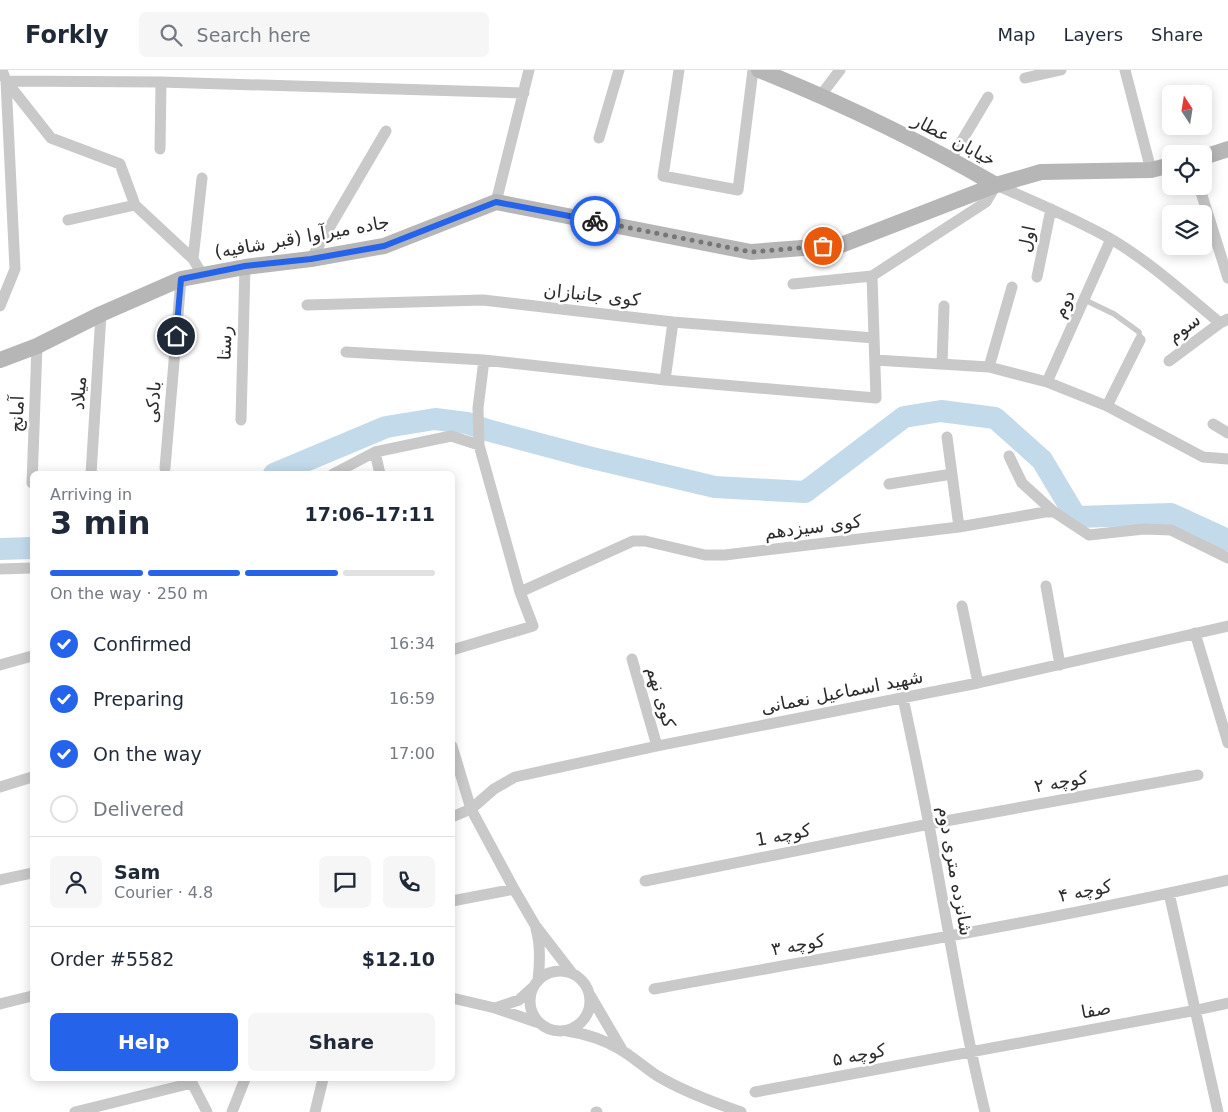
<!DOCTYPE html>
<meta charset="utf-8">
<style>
body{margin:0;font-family:"DejaVu Sans","Noto Naskh Arabic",sans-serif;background:#f6f6f7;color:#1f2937;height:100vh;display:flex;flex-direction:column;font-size:19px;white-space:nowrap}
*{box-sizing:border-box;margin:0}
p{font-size:16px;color:#747a83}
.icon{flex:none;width:28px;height:28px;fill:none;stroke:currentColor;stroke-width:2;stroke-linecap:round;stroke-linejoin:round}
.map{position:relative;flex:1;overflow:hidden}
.details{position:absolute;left:30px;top:401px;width:425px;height:610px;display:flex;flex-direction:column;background:#fff;border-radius:8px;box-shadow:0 2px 12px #0003}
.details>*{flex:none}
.needle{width:32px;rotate:348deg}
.controls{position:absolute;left:1162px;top:15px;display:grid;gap:10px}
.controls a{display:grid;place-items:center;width:50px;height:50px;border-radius:8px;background:#fff;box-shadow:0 2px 12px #0003;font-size:25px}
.pin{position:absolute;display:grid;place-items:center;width:42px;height:42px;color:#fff;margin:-21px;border:2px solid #fff;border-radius:50%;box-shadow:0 1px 5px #0007}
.courier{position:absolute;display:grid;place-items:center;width:50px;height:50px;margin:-25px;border:4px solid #2563eb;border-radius:50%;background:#fff;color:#222;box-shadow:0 1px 6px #0007}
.head em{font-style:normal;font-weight:800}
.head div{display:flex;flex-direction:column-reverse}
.head{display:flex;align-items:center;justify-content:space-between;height:85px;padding:0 20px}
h1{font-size:32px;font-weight:800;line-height:38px}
.bar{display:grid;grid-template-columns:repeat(4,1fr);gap:8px 5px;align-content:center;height:60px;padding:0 20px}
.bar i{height:6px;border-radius:4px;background:#e0e1e3}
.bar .on{background:#2563eb}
.bar p{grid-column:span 4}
.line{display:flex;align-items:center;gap:12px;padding:0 20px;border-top:1px solid #e0e1e3}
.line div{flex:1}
.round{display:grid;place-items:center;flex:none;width:52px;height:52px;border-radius:8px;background:#f6f6f7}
ol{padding:0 20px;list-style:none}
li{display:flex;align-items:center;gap:15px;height:55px}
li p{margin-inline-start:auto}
li .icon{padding:5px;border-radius:50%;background:#2563eb;color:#fff;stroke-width:4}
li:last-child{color:#747a83}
li i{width:28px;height:28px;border:2px solid #e0e1e3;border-radius:50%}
.primary-button{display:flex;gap:10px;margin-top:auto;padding:10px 20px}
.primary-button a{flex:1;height:58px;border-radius:8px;background:#2563eb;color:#fff;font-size:20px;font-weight:800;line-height:58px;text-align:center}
.primary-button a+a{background:#f6f6f7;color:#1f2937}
header{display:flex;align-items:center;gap:30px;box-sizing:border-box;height:70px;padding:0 25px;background:#fff;border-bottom:1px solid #e0e1e3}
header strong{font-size:24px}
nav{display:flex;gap:28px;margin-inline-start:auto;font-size:18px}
.search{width:350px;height:45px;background:#f6f6f7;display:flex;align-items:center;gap:12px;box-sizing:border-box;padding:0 18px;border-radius:8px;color:#747a83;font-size:19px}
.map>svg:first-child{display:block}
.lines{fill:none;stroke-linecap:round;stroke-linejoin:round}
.river{stroke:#c3daeb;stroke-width:22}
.lane{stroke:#c9c9c9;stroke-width:5.5}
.street{stroke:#c9c9c9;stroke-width:11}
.secondary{stroke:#b6b6b6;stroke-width:16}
.done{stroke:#767676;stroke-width:5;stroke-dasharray:0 9}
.route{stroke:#2563eb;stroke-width:6}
.labels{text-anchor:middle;stroke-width:5;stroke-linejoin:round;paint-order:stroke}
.street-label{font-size:18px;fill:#2c2c2c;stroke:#fff}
</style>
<header>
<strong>Forkly</strong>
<div class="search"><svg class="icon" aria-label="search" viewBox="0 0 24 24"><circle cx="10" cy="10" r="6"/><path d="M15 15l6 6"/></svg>Search here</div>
<nav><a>Map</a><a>Layers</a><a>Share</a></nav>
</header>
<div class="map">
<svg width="1228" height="1042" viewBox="0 0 1228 1042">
<rect width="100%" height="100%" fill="#fff"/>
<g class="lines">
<!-- river -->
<path class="river" d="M274,404L386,357L435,349L467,353L487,360L588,387L715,417L805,422L904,347L941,341L995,348L1042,390L1076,447L1171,444L1228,470
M0,479L32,478"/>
<!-- lane -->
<path class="lane" d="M1085,230L1114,244L1139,262L1140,270"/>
<!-- street -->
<path class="street" d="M2,0L6,11L51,68L120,94L135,135L193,189L203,206
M679,0L663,106L738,120L753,0
M1125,0L1151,100
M1025,8L1061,0
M821,25L840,0
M599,68L619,0
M160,79L161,12
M951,89L988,27
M1199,116L1228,208
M496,132L529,0
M68,150L135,135
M193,189L202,108
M311,189L386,61
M1037,207L1051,139
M793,214L872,206
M307,235L483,230L673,252L874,268
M0,236L15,199L6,11L161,12L524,23
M346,282L484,290L665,310L876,328L872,206L986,132L996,115C1035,132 1074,148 1111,169C1150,192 1185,224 1220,253L1228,249
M484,290L478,338L479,375L520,522
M875,290L989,297L1047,312L1107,336L1203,387L1228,389
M1169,291L1220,253
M942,294L944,236
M989,297L1012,217
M665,310L673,252
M1047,312L1111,169
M1107,336L1140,270
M241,350L245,197
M1213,354L1228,363
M947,367L959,457
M375,382L380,404
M1009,386L1022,413L1054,442
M165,398L181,209
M91,404L101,244
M333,404L375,382L451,366L479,375
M32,413L37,276
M889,414L952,404
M0,499L32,498
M1046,516L1060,595
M962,536L978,613
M1195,563L1228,673
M452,580L533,556L520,522L633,471H645L705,485H725L959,457L1045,442H1054L1089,465L1144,459L1171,460L1228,488
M632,589L657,676
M0,595L32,586
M903,628C912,670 921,713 929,755C947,851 962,947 985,1042
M452,676L471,739L514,819L535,855L572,903
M0,717L32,707
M452,747L471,739L494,719L515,707L657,676L978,613L1228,556
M0,810L32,803
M645,811L929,754L1198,705
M1169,823L1218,1042
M452,831L514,819
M536,859C541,876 540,893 538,910
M530 931a30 30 0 1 1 60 0a30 30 0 1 1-60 0Z
M654,919C845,884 1038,853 1228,810
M590,925L621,978
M452,928L495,938L539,953
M0,934L32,926
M495,938L519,930L532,918
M567,961C587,964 604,969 621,980C633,987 644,997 656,1005C682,1021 712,1032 741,1042
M190,1009L207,1042
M755,1022L1197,940L1228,933
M75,1042L192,1013
M232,1042L245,1009
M315,1042L323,1009
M596,1042H597"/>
<!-- secondary -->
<path class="secondary" d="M759,0C841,33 920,71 996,115
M1204,87L1228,79
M0,290L37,276L101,244L181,209L245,197L311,189L384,176L496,132L751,182L841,175L996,115L1041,102L1151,100L1171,95"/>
</g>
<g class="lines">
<!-- done -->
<path class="done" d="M595,151L751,182L823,176"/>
<!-- route -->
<path class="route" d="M176,266L181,209L245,196L311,189L384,176L496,132L595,151"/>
</g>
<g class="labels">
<!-- street labels -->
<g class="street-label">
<text transform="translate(954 70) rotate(28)" y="6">خیابان عطار</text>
<text transform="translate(302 167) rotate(-10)" y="6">جاده میرآوا (قبر شافیه)</text>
<text transform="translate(1027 169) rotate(-78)" y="6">اول</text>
<text transform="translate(592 225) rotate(6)" y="6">کوی جانبازان</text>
<text transform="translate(1064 234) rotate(-66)" y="6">دوم</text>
<text transform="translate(1184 258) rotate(-37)" y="6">سوم</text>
<text transform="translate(225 273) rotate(-88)" y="6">رستا</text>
<text transform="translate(79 323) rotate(-86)" y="6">میلاد</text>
<text transform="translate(153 332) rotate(-85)" y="6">بادکی</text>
<text transform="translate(17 344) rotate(-88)" y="6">آمانج</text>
<text transform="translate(813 457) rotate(-7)" y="6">کوی سیزدهم</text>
<text transform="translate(842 622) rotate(-11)" y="6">شهید اسماعیل نعمانی</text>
<text transform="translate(661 627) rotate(74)" y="6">کوی نهم</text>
<text transform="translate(1061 712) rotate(-10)" y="6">کوچه ۲</text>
<text transform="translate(783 765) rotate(-11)" y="6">کوچه 1</text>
<text transform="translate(955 801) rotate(80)" y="6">شانزده متری دوم</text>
<text transform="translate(1085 821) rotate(-11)" y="6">کوچه ۴</text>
<text transform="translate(798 875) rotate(-10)" y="6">کوچه ۳</text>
<text transform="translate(1096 940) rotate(-10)" y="6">صفا</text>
<text transform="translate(859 985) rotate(-11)" y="6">کوچه ۵</text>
</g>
</g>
</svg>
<div class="controls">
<a><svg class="needle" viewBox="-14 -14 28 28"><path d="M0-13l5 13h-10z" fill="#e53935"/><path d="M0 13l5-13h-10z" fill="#747a83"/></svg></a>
<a><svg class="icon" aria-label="locate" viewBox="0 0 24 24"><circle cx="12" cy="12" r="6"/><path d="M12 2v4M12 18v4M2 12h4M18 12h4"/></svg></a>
<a><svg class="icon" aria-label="layers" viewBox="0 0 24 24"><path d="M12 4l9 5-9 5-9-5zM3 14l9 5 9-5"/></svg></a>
</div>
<div class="pin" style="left:823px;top:176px;background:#ea580c"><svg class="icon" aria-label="bag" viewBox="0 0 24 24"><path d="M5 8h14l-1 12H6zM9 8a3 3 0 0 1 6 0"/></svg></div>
<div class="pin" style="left:176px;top:266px;background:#1f2937"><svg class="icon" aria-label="home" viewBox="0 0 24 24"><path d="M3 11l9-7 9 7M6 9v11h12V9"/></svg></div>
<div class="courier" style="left:595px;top:151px"><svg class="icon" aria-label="bike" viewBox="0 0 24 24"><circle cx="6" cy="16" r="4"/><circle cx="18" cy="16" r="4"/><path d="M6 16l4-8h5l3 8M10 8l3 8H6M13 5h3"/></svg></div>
<section class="details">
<div class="head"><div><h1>3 min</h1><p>Arriving in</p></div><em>17:06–17:11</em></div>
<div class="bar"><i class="on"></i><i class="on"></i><i class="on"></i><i></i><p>On the way · 250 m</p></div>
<ol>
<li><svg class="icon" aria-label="check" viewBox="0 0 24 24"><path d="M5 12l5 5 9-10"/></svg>Confirmed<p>16:34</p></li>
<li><svg class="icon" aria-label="check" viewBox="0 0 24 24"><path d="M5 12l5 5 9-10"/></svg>Preparing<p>16:59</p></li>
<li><svg class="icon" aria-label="check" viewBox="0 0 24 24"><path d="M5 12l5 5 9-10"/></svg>On the way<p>17:00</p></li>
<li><i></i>Delivered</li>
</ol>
<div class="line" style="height:90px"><a class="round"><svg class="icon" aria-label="person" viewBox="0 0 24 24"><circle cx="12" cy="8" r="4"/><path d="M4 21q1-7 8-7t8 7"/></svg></a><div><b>Sam</b><p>Courier · 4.8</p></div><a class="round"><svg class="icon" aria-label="chat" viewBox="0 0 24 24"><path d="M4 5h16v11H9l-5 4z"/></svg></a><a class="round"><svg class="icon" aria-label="phone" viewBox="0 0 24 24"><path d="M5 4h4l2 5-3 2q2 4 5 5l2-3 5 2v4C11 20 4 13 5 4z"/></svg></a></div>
<div class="line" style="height:65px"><div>Order #5582</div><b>$12.10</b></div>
<div class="primary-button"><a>Help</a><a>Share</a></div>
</section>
</div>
